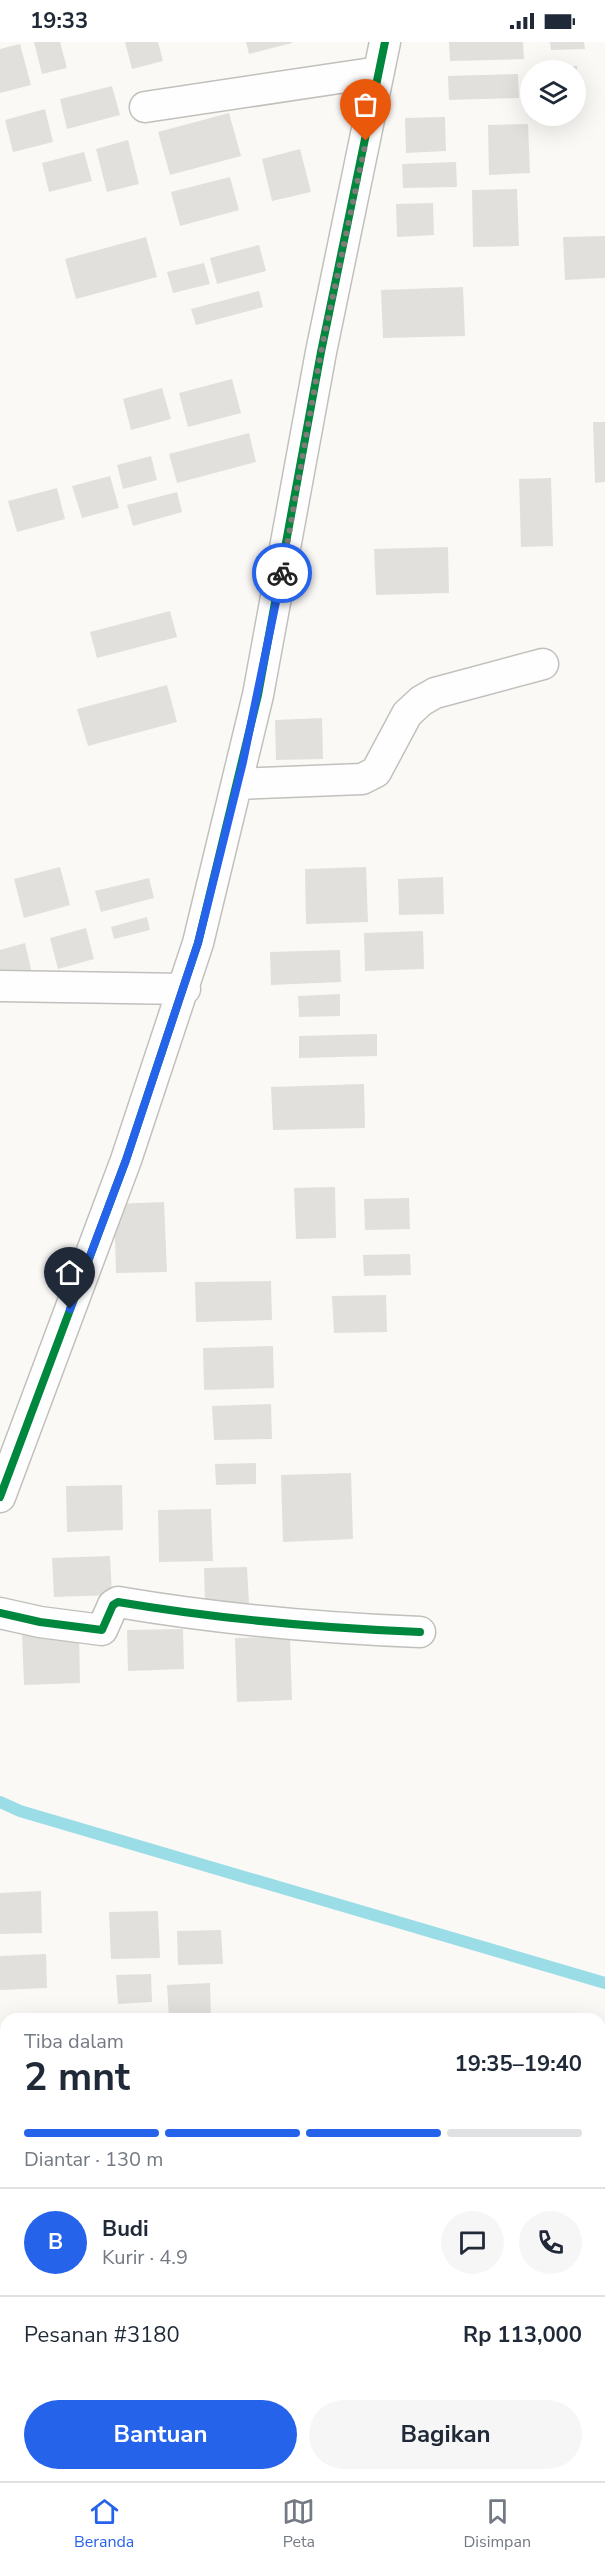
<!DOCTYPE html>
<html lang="id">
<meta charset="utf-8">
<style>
body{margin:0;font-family:"Nunito Sans",sans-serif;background:#f6f6f7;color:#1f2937;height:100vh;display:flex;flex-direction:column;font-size:22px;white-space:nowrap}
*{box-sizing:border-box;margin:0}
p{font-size:20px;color:#747a83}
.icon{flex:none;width:33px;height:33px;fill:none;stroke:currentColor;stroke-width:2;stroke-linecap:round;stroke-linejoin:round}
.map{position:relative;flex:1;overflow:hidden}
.drawer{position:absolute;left:0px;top:1971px;width:606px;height:468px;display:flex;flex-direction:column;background:#fff;border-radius:18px 18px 0 0;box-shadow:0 6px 24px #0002}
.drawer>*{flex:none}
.controls{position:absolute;left:520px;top:18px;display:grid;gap:12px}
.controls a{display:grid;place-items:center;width:66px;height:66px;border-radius:50%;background:#fff;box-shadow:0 6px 24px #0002;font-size:30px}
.pin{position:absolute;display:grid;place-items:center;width:51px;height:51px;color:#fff;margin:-62px -26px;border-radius:50% 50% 50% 0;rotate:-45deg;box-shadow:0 0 6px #0007}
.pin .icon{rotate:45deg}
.courier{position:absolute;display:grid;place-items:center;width:60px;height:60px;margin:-30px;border:4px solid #2563eb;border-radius:50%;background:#fff;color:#222;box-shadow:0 2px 8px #0007}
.head em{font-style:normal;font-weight:700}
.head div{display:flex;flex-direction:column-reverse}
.head{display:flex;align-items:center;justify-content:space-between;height:102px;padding:0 24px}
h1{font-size:39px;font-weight:700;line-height:45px}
.bar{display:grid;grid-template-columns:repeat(4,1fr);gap:9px 6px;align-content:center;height:72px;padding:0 24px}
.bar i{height:8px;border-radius:4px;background:#e0e1e3}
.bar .on{background:#2563eb}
.bar p{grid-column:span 4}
.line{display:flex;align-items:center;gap:15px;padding:0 24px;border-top:2px solid #e0e1e3}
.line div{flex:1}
.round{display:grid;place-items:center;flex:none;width:63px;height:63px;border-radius:32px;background:#f6f6f7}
.cta{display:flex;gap:12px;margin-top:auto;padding:12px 24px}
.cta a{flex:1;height:69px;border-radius:36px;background:#2563eb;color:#fff;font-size:24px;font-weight:700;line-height:69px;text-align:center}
.cta a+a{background:#f6f6f7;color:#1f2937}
.status{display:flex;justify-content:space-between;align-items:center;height:42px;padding:0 30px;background:#fff;direction:ltr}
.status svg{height:16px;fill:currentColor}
.tab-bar{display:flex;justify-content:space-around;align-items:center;height:84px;border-top:2px solid #e0e1e3;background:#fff;font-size:16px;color:#747a83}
.tab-bar a{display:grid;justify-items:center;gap:3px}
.tab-bar .on{color:#2563eb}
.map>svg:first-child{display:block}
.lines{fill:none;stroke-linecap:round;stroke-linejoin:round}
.stream{stroke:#9adde7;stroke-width:12}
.building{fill:#e2e0dd}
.minor-casing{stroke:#c2c0bd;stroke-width:33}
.minor{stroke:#fefefe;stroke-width:30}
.cycleway-casing{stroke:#fff;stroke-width:11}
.cycleway{stroke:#00873e;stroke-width:8}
.done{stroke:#7e7c78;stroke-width:6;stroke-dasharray:0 10.8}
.route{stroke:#2563eb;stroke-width:8}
</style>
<div class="status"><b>19:33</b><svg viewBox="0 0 49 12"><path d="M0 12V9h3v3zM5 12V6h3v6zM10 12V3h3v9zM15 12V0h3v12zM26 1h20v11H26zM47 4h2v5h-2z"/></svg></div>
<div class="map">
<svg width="605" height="2439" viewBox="0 0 605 2439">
<rect width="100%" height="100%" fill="#fbf9f6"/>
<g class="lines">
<!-- stream -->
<path class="stream" d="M0,1760L20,1769L605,1941"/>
</g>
<!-- building -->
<path class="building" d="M34,0H60L67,26L42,32Z
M125,0H158L163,19L132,27Z
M246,0H292V1L249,12Z
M449,0H523L524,17L450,19Z
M550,0H584L585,7L551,8Z
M20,2L31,43L0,51V7Z
M577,24V28H546V25Z
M518,32L519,56L449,58L448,34Z
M112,44L120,73L67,87L60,57Z
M45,67L53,100L13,110L5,78Z
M229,71L241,114L170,133L158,90Z
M445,75L446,109L406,111L405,76Z
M528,82L530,131L489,133L488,83Z
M128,98L139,142L107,150L96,107Z
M300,107L311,150L272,159L262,117Z
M84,110L92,139L49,150L42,121Z
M456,120L457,145L403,146L402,122Z
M230,135L239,168L180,184L171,150Z
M517,147L519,204L473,205L472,148Z
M433,161L434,193L397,195L396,162Z
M605,194V236L565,238L563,195Z
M146,195L157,235L76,257L65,217Z
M259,203L266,229L217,242L210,216Z
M204,221L210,242L173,251L167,230Z
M463,245L465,294L383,296L381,248Z
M259,249L263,265L196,283L191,267Z
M232,337L241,371L188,385L179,351Z
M162,346L171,377L131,388L123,357Z
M593,380H605V440L595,441Z
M249,391L256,420L177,441L169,412Z
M151,414L157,438L123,447L117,423Z
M110,434L119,466L82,476L72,444Z
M551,436L553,504L521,505L519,437Z
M57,446L65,477L17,490L8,459Z
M177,450L182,470L133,484L127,463Z
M448,505L449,551L376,553L374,507Z
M170,569L177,595L97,616L90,590Z
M167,643L177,680L88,704L77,667Z
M322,676L323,717L276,718L275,678Z
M60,825L70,863L24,876L14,837Z
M366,825L368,880L306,882L305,827Z
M443,835L444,872L399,873L398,837Z
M149,836L154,856L101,870L95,849Z
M147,875L150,888L114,897L111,885Z
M86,886L94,917L58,927L50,896Z
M423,889L424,927L365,929L364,891Z
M25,901L32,931L0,939V908Z
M340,908L341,940L271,943L270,910Z
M340,952V974L299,975L298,954Z
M377,992V1014L299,1016V994Z
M364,1042L365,1086L273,1088L271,1045Z
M335,1145L336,1196L296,1197L294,1146Z
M409,1156L410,1187L365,1188L364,1157Z
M164,1160L167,1230L116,1231L114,1162Z
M410,1212L411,1233L364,1234L363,1213Z
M271,1239L272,1278L196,1280L195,1240Z
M386,1253L387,1290L334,1291L332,1254Z
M273,1304L274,1346L204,1348L203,1306Z
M271,1362L272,1397L214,1398L212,1364Z
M256,1421V1442L216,1443L215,1422Z
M351,1431L353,1497L283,1500L281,1433Z
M122,1443L123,1488L67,1490L66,1444Z
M211,1467L213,1519L159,1520L158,1468Z
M110,1514L112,1553L54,1555L52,1516Z
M247,1525L249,1562L205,1563L204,1526Z
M183,1587L184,1627L128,1629L127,1588Z
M79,1589L80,1641L24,1643L22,1591Z
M290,1595L292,1658L237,1660L235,1596Z
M41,1849L42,1891L0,1892V1851Z
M158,1869L160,1916L111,1917L109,1870Z
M221,1888L223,1922L178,1923L177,1889Z
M46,1912L47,1946L0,1948V1914Z
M151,1932L152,1960L118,1962L116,1933Z
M210,1941L211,1977H169L167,1943Z
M6,2127V2187H0V2128Z
M0,2248H4L6,2323V2325H0Z"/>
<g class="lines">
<defs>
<path id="minor" d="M145,65L379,30
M238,742L362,737L376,730L407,672L421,659L435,651L543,622
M0,944L185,947
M0,1455L126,1118L198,901L258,653L321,310L385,0
M0,1571L40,1580L102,1588L113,1563L118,1560C218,1577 319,1586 420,1590
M0,2040L6,2041"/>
</defs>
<!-- minor casing -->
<use href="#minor" class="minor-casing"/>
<!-- minor -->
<use href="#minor" class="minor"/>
<defs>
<path id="cycleway" d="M0,1455L126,1118L198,901L258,653L321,310L385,0
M0,1571L40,1580L102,1588L113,1563L118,1560C218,1577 319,1586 420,1590"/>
</defs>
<!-- cycleway casing -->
<use href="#cycleway" class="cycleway-casing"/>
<!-- cycleway -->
<use href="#cycleway" class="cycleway"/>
</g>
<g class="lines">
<!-- done -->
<path class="done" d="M282,531L321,310L366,99"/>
<!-- route -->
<path class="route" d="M70,1267L126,1118L198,901L243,720L282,531"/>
</g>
</svg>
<div class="controls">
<a><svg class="icon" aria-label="layers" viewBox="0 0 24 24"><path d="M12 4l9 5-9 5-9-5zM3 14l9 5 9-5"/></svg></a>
</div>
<div class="pin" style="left:366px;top:99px;background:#ea580c"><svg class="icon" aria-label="bag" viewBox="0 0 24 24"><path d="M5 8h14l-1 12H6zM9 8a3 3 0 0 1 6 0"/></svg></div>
<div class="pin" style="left:70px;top:1267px;background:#1f2937"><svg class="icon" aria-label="home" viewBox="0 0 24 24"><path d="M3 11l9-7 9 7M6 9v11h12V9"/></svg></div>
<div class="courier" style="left:282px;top:531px"><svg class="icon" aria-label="bike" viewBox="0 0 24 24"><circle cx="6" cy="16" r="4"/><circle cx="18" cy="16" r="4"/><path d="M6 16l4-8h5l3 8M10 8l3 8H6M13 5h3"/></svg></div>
<section class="drawer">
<div class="head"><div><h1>2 mnt</h1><p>Tiba dalam</p></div><em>19:35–19:40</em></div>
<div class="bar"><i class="on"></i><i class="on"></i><i class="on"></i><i></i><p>Diantar · 130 m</p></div>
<div class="line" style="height:108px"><b class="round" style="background:#2563eb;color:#fff">B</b><div><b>Budi</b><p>Kurir · 4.9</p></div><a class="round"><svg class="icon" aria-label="chat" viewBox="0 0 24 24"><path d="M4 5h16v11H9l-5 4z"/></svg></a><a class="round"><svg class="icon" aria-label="phone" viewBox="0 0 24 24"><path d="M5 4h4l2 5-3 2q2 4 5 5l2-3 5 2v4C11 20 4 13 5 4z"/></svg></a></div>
<div class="line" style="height:78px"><div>Pesanan #3180</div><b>Rp 113,000</b></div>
<div class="cta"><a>Bantuan</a><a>Bagikan</a></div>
</section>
</div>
<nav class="tab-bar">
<a class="on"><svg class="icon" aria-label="home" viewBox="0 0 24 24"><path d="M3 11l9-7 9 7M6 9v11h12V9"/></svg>Beranda</a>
<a><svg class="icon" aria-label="map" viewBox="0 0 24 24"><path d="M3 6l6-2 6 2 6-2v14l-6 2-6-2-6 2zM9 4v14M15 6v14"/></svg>Peta</a>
<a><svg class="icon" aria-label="saved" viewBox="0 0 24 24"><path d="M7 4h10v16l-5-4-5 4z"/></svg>Disimpan</a>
</nav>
